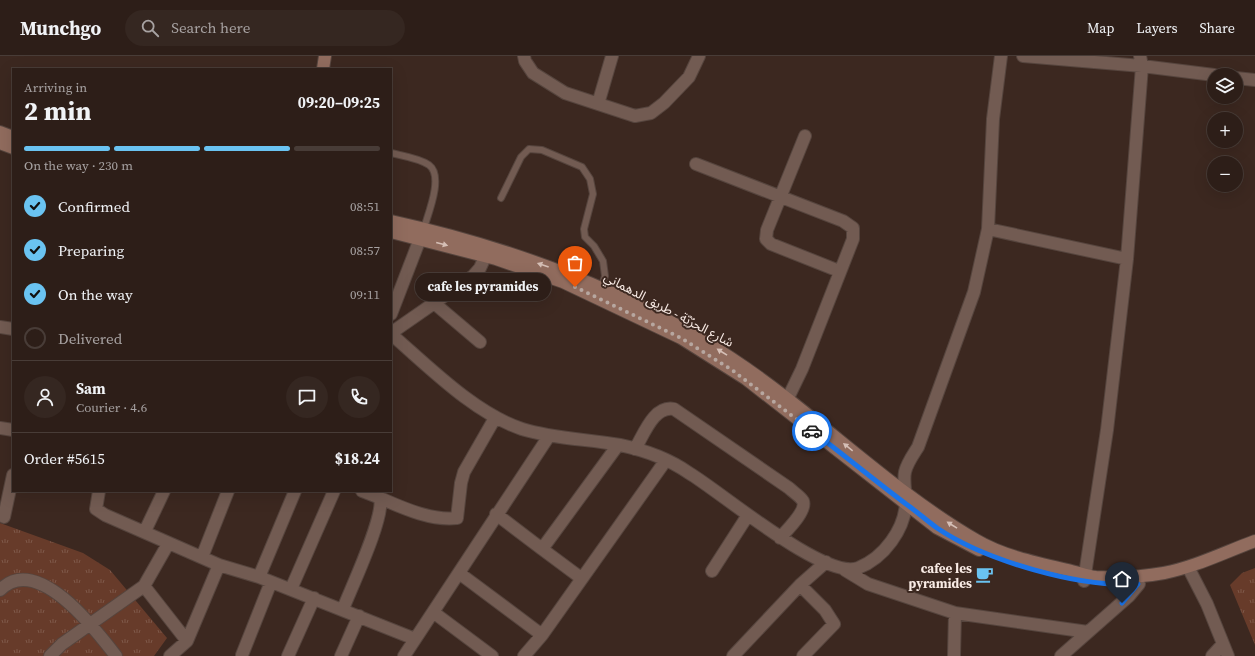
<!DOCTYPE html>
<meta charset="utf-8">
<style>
body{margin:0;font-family:"Source Serif 4","Noto Sans Arabic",serif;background:#352721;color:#f1f3f6;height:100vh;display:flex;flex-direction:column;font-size:15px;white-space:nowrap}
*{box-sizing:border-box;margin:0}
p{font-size:13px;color:#a7a2a2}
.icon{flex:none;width:22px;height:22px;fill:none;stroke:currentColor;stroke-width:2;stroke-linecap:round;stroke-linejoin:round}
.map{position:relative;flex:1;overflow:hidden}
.details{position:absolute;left:12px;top:12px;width:380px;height:424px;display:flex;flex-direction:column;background:#2d1e18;border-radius:0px;box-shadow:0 4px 16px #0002,0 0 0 1px #483c37}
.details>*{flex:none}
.tools{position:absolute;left:1207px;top:12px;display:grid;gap:8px}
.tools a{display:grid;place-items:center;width:36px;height:36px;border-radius:50%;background:#2d1e18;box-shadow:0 4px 16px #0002,0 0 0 1px #483c37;font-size:20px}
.pin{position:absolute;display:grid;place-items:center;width:34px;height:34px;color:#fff;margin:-41px -17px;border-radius:50% 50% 50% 0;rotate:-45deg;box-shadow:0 0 4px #0007}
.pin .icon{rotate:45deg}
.courier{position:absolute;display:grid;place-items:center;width:40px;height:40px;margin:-20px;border:3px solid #1a73e8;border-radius:50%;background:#fff;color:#222;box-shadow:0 1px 5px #0007}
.bubble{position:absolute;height:28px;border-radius:14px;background:#2d1e18;box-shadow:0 4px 16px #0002,0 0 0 1px #483c37;font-size:13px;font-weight:700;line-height:28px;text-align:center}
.head em{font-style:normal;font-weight:700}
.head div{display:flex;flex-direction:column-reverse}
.head{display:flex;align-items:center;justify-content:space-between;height:68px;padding:0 12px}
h1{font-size:26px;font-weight:700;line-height:30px}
.bar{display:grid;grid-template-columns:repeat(4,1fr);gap:6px 4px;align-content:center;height:48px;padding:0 12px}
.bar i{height:5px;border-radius:3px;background:#483c37}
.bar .on{background:#6ac3f1}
.bar p{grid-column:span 4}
.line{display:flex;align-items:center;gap:10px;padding:0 12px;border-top:1px solid #483c37}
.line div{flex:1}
.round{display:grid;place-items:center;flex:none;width:42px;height:42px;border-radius:21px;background:#352721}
ol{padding:0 12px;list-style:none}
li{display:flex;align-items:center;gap:12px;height:44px}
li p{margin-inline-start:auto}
li .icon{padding:4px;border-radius:50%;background:#6ac3f1;color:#111;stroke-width:4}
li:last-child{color:#a7a2a2}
li i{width:22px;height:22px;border:2px solid #483c37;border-radius:50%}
header{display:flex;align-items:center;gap:24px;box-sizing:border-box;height:56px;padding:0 20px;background:#2d1e18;border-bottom:1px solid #483c37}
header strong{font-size:19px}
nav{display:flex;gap:22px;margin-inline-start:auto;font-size:14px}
.search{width:280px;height:36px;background:#352721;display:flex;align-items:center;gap:10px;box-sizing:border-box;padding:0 14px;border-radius:22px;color:#a7a2a2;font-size:15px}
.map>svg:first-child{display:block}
.grass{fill:url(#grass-tufts)}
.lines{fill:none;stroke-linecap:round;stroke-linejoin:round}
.lane-casing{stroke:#56453e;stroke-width:8}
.street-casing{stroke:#56453e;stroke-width:14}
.secondary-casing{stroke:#56453e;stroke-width:14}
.lane{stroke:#725b52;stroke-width:6}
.street{stroke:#725b52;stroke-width:12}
.secondary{stroke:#916c5e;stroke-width:12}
.oneway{fill:#d5bfb6}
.done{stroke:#b7a7a0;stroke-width:4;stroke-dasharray:0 7.2}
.route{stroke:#1a73e8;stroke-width:5}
.labels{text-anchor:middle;stroke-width:4;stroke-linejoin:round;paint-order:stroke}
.street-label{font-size:13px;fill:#f9ebe5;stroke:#3c2820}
.poi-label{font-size:13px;font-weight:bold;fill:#f9ebe5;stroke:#3c2820;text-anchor:end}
</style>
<header>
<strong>Munchgo</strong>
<div class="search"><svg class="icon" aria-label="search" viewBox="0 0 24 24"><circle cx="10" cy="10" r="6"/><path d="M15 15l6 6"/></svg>Search here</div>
<nav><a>Map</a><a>Layers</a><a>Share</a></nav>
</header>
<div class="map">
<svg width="1255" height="600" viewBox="0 0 1255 600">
<defs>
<pattern id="grass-tufts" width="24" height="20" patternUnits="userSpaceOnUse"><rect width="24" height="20" fill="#673b2a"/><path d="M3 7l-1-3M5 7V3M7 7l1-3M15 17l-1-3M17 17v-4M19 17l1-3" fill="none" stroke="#7e5849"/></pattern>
</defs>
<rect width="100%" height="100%" fill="#3c2820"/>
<!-- grass -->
<path class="grass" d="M0,467L83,497L110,514L167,582L154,600H0Z
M1255,512V589L1230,529L1242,517Z"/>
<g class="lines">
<defs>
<path id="lane" d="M391,97C403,100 419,102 429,109C444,120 428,158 424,172
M501,142L521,101L529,93L542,94L582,111L590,123L593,138L584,173L585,181L594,190L603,205L605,220L601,234"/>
<path id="street" d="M524,0L525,5L533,17L565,37L635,60L651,57L664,47L689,21L699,0
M1023,0L1142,10L1214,19
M1236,22L1255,24
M598,48L612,0
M805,80L767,174L766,183L771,188L839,215
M696,108L843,165L853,172V183L802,313L787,344
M988,173L1127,203
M434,247L480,286
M391,258L423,175
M0,271L13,273
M391,277L473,220L480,212L485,201
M391,278C429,311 474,357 522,373C554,383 588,383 620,389C644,394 669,403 689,417C721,436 824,524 858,512C884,502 905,473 906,446C906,437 903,425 905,416C907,407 913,399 918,391L974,236L988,173L993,63L1001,0
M0,372L13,374
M635,393C644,378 654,349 674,353L789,432C793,436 800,440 803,445C807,455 786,475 780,482
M99,435L96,453L105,459L219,509L259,521L415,583
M380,442C403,452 431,465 457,462L461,427L464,416L495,362
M496,458L542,493L618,389
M4,461L13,419
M145,475L164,435
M168,488L144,530L187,585
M542,493L581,522
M202,501L228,435
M1188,511L1207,548L1228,600
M845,514L868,528L955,557L954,600
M712,515L748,459
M459,517L542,579
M259,521L295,435
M1084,525L1107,374L1127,203L1142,10L1140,0
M800,529L825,554L834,568L803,600
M291,533L334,435
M0,534C37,496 96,574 116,600
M343,553C351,532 385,461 380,442L362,435
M433,556L492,600
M955,557L1088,576
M242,599L271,526
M50,600L62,588L144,530
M170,600L187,585L219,509
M288,600L314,542
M341,600L359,560
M404,600L549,380
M524,600L542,579L666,404
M733,600L800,529L826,506
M1061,600L1129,540L1139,528
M1212,600L1223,588"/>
<path id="secondary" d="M323,13L325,0
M0,76L13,81
M0,87L13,92
M391,165C509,191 630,235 731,302C816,358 888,433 976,484C1003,500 1037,507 1068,514C1077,516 1087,520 1096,521C1118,522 1142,521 1164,517C1195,511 1225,496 1255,485
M391,176L496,203L563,226L681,282L746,323L937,472L979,494"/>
</defs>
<!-- lane casing -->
<use href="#lane" class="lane-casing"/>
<!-- street casing -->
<use href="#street" class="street-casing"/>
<!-- secondary casing -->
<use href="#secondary" class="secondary-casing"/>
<!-- lane -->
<use href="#lane" class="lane"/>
<!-- street -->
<use href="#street" class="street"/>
<!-- secondary -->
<use href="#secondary" class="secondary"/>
</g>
<!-- one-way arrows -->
<defs><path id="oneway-solid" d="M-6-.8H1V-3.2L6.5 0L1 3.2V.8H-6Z"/></defs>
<g class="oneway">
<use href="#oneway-solid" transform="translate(442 188) rotate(15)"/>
<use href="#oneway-solid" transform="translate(543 209) rotate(-161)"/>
<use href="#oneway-solid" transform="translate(722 296) rotate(-148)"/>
<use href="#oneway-solid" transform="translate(848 391) rotate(-141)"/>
<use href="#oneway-solid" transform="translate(952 469) rotate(-148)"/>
</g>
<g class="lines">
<!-- done -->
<path class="done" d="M575,231L681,282L732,314L812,375"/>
<!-- route -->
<path class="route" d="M812,375C844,399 874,424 906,448C916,455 926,464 937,472C986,505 1080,532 1138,528L1122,547"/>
</g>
<!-- icons -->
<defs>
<symbol id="cafe-bare" viewBox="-9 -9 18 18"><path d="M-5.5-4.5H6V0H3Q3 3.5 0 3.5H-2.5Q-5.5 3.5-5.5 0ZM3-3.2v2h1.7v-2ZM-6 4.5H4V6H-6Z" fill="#6ac3f1" stroke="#3c2820" stroke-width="2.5" paint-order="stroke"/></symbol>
</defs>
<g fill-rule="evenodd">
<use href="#cafe-bare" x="972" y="506" width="25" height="25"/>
</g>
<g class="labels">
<!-- street labels -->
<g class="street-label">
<text transform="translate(669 253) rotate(28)" y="5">شارع الحرّيّة - طريق الدهماني</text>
</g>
<!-- poi labels -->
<g class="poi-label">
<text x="972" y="517">cafee les<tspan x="972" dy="15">pyramides</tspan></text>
</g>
</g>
</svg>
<div class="tools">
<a><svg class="icon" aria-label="layers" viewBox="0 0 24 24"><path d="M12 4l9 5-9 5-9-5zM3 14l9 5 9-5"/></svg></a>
<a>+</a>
<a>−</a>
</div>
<div class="pin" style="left:575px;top:231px;background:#ea580c"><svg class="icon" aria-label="bag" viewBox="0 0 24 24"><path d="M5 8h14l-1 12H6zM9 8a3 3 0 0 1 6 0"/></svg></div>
<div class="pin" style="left:1122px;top:547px;background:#1f2937"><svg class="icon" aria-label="home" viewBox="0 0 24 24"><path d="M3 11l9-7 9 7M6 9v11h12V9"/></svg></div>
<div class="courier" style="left:812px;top:375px"><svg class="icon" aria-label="car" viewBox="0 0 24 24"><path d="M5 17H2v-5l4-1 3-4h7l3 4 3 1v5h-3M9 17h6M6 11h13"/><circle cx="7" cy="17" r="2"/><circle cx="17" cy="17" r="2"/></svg></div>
<div class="bubble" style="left:415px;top:217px;width:136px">cafe les pyramides</div>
<section class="details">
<div class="head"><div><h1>2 min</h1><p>Arriving in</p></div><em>09:20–09:25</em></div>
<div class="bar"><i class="on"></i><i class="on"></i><i class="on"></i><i></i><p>On the way · 230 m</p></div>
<ol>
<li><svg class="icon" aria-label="check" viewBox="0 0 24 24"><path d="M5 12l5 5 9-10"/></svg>Confirmed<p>08:51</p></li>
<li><svg class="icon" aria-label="check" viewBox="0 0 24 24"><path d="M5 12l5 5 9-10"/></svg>Preparing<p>08:57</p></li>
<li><svg class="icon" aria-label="check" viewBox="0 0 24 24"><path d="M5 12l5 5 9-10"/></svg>On the way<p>09:11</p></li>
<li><i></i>Delivered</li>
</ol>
<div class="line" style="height:72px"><a class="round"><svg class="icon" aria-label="person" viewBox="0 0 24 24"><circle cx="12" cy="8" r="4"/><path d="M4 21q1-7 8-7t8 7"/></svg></a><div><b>Sam</b><p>Courier · 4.6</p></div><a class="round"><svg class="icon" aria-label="chat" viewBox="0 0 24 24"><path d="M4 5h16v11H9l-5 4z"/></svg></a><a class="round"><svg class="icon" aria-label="phone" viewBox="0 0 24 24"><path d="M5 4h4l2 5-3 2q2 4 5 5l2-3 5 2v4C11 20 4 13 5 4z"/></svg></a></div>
<div class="line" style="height:52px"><div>Order #5615</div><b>$18.24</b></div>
</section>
</div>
